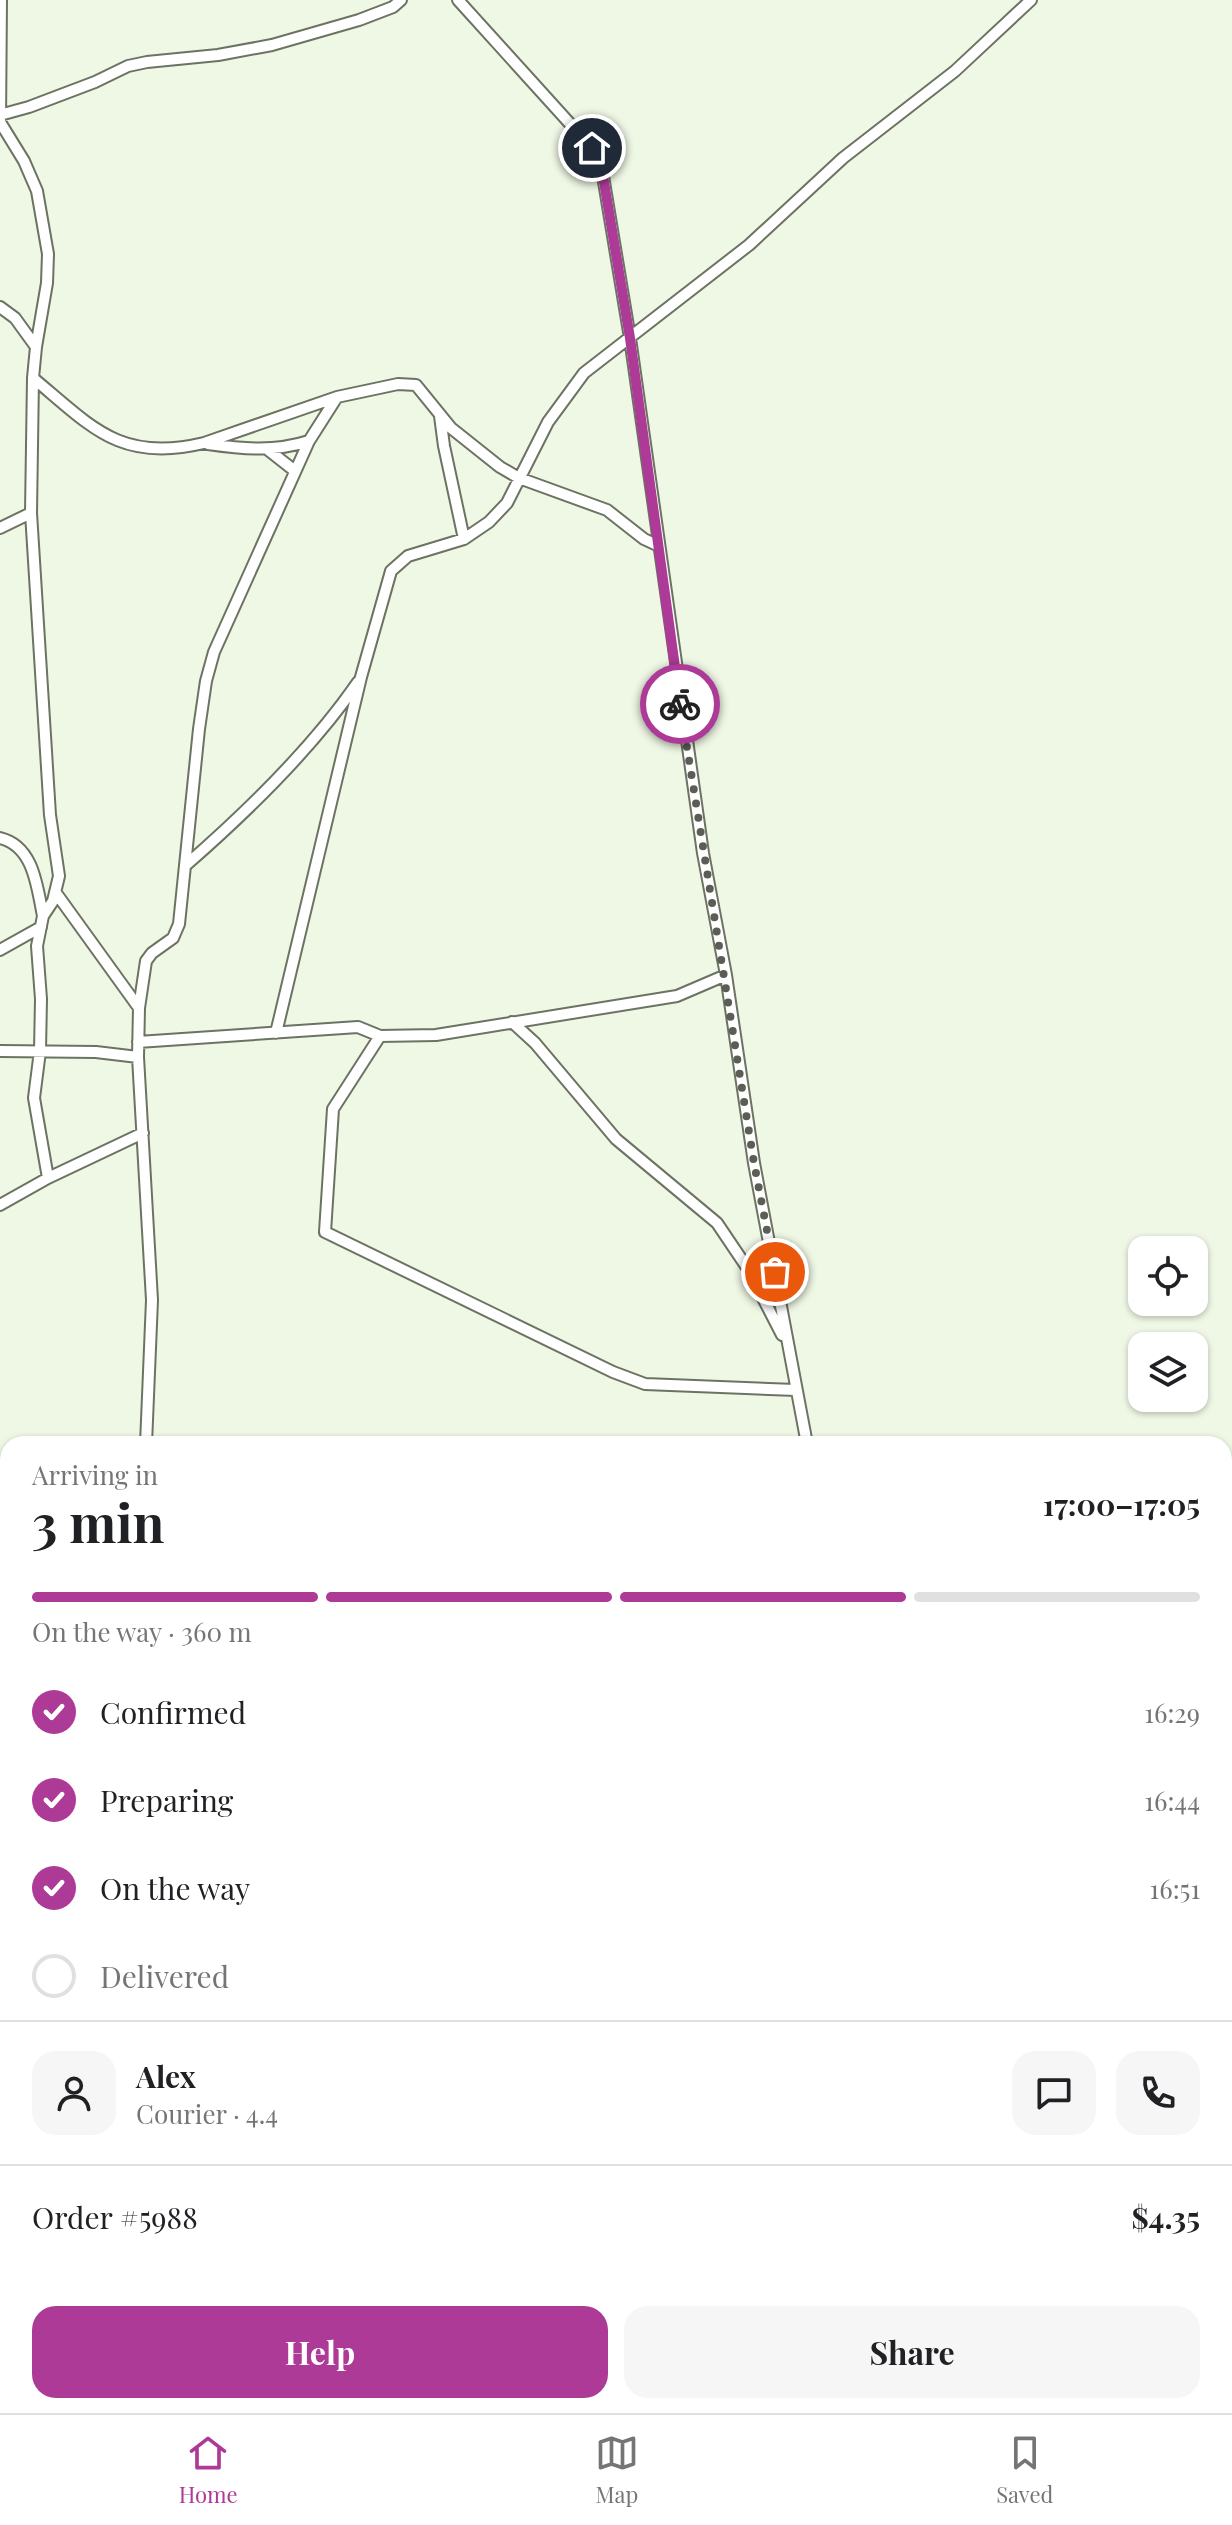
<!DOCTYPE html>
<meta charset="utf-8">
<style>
body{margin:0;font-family:"Playfair Display",serif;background:#f6f6f6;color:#202124;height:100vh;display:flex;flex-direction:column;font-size:30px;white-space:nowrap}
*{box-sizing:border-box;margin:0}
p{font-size:26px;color:#757577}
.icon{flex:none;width:44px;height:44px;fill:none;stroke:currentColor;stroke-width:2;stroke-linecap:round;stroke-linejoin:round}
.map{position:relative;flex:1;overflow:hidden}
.panel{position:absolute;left:0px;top:1436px;width:1232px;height:978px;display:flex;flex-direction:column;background:#fff;border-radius:24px 24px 0 0;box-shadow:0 2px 6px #0004}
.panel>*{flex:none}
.tools{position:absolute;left:1128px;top:1236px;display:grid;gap:16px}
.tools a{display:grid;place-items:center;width:80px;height:80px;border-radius:16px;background:#fff;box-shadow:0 2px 6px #0004;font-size:40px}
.pin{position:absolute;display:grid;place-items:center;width:68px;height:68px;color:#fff;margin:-34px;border:4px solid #fff;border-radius:50%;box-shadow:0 2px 8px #0007}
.courier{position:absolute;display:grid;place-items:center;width:80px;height:80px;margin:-40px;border:6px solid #ac3a96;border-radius:50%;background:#fff;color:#222;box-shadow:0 2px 10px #0007}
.head em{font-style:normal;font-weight:700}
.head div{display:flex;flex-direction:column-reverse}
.head{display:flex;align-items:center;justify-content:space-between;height:136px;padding:0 32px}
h1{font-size:52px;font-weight:700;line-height:60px}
.bar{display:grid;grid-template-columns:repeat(4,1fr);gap:12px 8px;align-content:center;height:96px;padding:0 32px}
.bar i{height:10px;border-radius:6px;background:#e0e0e0}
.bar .current{background:#ac3a96}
.bar p{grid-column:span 4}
.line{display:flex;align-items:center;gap:20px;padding:0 32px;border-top:2px solid #e0e0e0}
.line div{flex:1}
.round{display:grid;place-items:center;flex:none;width:84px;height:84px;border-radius:24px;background:#f6f6f6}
ol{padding:0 32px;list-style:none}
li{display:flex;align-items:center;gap:24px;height:88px}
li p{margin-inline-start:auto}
li .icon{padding:8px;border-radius:50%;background:#ac3a96;color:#fff;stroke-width:4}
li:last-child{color:#757577}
li i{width:44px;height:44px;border:4px solid #e0e0e0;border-radius:50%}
.button{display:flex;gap:16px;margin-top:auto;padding:16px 32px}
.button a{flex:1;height:92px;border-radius:24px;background:#ac3a96;color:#fff;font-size:32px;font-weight:700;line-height:92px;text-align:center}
.button a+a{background:#f6f6f6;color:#202124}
.tab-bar{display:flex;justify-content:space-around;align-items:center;height:112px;border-top:2px solid #e0e0e0;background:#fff;font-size:22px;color:#757577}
.tab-bar a{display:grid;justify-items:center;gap:4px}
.tab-bar .current{color:#ac3a96}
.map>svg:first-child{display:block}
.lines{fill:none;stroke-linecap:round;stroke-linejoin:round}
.minor-casing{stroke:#6c7363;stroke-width:14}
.minor{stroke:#fff;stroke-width:10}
.done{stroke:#5a5e55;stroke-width:8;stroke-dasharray:0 14.4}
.route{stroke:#ac3a96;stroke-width:10}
</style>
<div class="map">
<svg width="1232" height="2413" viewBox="0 0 1232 2413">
<rect width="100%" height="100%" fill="#eff7e5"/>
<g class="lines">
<defs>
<path id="minor" d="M1,0L0,122L24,161L37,191L48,254L47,283L36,347L33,378L31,513L50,815L59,876L53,901L43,916L37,946L41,999L40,1051L34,1098L48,1178
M458,0L592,148L598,158L603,176L630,338L703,853L726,975L754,1163L807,1444
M0,115L29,107L95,82L128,66L147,62L218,55L272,45L359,20L393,7L401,0
M0,307L15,318L36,347
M33,378C92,427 120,463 204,443L337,397L398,384L416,385L451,428L500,467L519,478L607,510L644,539L659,546
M440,416L444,446L464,539
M208,444C243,449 275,452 309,441
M267,449L295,471
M0,528L31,513
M0,838C34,846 37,887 43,916
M186,865C248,811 311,750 358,682
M56,893L139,1008
M0,950L41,927
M512,1022L535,1043L616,1139L717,1223L748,1269L782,1335
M276,1033L361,677L391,571L408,556L464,539L489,522L507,503L548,422L584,373L749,245L843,158L955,71L1031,0
M380,1036L333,1109L325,1232L613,1372L645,1384L796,1390
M138,1042L358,1027L380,1036L436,1035L677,996L726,975
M0,1051L96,1052L138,1057
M0,1205L48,1178L143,1133
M146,1444L152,1300L138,1057L139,1008L146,961L152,953L173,938L179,924L199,729L206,681L214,652L309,441L337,397
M0,1533L8,1549
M1224,1728L1232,1724
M0,1990L8,1986
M0,2218L8,2215
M0,2247L8,2243
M471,2406L480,2413
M240,2413L243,2406
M935,2413L937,2406"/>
</defs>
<!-- minor casing -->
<use href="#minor" class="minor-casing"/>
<!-- minor -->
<use href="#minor" class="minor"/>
</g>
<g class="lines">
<!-- done -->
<path class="done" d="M680,704L754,1163L775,1272"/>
<!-- route -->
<path class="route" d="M592,148L598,158L603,176L630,338L680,704"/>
</g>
</svg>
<div class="tools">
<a><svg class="icon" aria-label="locate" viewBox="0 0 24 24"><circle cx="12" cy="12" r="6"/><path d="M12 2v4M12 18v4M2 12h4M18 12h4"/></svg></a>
<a><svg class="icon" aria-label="layers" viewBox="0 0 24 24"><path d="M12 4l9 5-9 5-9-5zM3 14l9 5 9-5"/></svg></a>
</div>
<div class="pin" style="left:775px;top:1272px;background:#ea580c"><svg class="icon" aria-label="bag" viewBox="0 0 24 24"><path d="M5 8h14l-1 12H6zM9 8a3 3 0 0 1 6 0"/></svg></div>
<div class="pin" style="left:592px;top:148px;background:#1f2937"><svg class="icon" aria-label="home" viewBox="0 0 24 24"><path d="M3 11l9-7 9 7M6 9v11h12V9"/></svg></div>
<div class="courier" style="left:680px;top:704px"><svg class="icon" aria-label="bike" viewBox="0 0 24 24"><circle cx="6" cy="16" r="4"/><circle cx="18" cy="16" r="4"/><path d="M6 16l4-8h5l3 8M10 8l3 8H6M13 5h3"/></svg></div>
<section class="panel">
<div class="head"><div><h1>3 min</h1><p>Arriving in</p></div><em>17:00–17:05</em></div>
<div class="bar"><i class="current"></i><i class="current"></i><i class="current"></i><i></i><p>On the way · 360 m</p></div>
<ol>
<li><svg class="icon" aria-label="check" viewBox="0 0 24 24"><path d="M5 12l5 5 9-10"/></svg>Confirmed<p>16:29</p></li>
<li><svg class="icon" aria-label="check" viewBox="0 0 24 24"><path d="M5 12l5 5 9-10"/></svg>Preparing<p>16:44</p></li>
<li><svg class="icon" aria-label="check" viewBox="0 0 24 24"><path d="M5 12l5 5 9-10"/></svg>On the way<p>16:51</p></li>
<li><i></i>Delivered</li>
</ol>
<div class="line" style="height:144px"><a class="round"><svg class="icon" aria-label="person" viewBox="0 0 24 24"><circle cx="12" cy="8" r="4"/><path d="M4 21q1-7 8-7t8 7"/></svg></a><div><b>Alex</b><p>Courier · 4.4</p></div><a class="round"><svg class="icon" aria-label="chat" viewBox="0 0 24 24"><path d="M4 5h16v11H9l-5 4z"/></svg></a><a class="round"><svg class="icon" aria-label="phone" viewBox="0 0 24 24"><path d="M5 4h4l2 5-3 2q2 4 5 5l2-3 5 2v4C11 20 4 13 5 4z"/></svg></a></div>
<div class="line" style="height:104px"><div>Order #5988</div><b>$4.35</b></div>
<div class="button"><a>Help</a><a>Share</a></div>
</section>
</div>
<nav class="tab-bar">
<a class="current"><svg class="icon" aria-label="home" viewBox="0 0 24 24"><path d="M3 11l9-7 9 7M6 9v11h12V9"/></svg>Home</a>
<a><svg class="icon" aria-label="map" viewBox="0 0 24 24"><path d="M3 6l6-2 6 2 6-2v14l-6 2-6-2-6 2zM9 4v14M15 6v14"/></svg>Map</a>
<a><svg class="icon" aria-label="saved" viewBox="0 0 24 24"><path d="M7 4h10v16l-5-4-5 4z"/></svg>Saved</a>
</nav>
